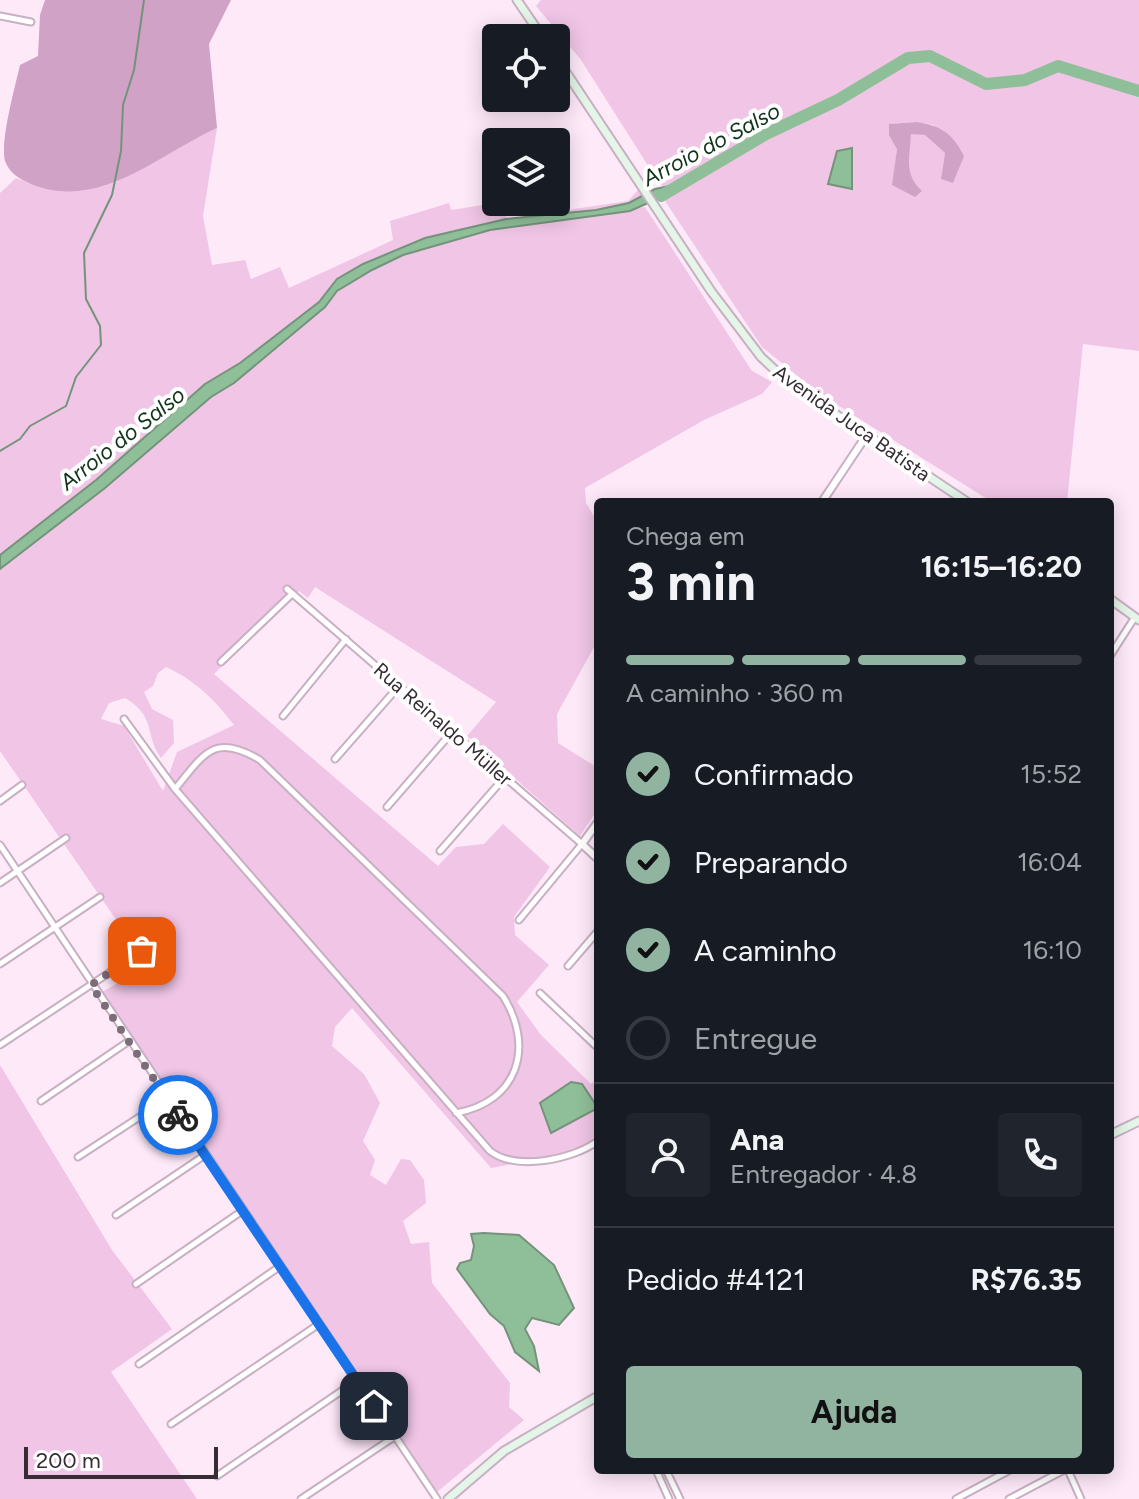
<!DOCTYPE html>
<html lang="pt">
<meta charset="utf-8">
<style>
body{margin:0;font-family:Figtree,sans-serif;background:#20242c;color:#f1f3f6;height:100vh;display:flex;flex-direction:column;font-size:30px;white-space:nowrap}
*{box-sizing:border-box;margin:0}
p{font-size:26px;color:#9ea1a6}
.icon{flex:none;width:44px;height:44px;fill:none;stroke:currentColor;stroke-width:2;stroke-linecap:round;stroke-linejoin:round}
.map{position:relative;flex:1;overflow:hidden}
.side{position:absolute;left:594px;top:498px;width:520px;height:976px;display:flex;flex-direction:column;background:#171b24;border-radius:8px;box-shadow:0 4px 20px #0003}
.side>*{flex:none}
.buttons{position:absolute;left:482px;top:24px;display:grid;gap:16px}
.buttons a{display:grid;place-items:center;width:88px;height:88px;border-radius:8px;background:#171b24;box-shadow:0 4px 20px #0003;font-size:40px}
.scale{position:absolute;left:24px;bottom:20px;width:194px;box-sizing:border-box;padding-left:8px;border:4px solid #362c34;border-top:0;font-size:22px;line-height:28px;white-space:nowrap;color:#362c34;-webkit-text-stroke:6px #fff;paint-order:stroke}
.pin{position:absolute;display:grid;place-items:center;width:68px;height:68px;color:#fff;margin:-34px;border-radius:16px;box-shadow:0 4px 12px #0006}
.courier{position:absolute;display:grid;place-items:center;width:80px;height:80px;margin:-40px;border:6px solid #1a73e8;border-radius:50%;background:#fff;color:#222;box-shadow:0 2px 10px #0007}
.headline em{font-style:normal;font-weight:700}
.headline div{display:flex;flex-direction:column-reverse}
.headline{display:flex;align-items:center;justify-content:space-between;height:136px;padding:0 32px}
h1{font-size:52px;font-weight:700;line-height:60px}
.bar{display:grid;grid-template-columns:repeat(4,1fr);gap:12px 8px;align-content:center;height:96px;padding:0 32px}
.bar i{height:10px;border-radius:6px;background:#363941}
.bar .on{background:#91b4a0}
.bar p{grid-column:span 4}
.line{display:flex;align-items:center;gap:20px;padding:0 32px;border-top:2px solid #363941}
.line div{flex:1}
.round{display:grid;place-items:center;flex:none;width:84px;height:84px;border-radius:8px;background:#20242c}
ol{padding:0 32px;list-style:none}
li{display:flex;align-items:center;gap:24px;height:88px}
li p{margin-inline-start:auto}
li .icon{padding:8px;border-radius:50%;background:#91b4a0;color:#111;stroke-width:4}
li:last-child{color:#9ea1a6}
li i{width:44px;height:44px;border:4px solid #363941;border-radius:50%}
.cta{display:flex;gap:16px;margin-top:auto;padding:16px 32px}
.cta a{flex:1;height:92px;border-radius:8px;background:#91b4a0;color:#111;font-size:32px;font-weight:700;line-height:92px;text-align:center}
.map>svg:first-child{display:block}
.green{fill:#f0c5e6;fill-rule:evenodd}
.forest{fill:#d0a2c6}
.water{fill:#8fbf99;stroke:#74937b;stroke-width:2}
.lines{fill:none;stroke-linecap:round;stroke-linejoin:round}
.stream{stroke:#74937b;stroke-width:2}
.river{stroke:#8fbf99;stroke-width:12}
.minor-casing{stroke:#c8afc2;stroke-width:9}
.tertiary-casing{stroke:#c8afc2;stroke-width:10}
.secondary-casing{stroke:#c8afc2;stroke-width:11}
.minor{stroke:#fff;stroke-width:5}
.tertiary{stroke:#fff;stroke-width:6}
.secondary{stroke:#e3f6e7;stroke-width:7}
.done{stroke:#7c6e79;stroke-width:8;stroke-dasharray:0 14.4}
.route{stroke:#1a73e8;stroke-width:10}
.labels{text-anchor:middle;stroke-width:8;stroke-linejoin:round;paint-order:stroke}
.street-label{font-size:20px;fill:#362c34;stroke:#fff}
.water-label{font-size:22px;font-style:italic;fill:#0f341a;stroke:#fff}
</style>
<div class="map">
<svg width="1139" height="1499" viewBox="0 0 1139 1499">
<rect width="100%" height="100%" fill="#fee9f9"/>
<!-- green -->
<path class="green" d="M541,0H1139V351L1083,344L1067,502H992L820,394L762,347L663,198L673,192L674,185L663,186L659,183L581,60L536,6ZM917,122L933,125L964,156L941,179L945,153L925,135L911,133L907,169L910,181L893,185L897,148L890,124Z
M217,128L203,216L212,265L245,260L251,279L280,267L289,288L393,240L390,221L449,203L451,210L502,202L507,219L628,201L638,190L643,195L629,203L596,210L506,219L425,238L363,264L337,279L319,302L240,363L205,384L96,480L0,555V193L16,178C100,213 145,160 217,128Z
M645,207L752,371L772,382L762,394L704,420L585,488L586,503L598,523V640L557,714L558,743L598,768V809L580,836L467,736L496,702L315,587L308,598L299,591L214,674L438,866L456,847L484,844L503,824L550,867L514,917L515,935L549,965L517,1002L541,1035L591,1084L598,1079V1148L491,1168L352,1008L335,1027L332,1046L364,1074L380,1103L363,1141L375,1160L370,1175L386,1185L401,1159L410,1160L424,1180L426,1203L403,1221L411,1244L429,1242L432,1283L510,1383L509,1407L524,1420L437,1492L102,992L148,966L0,751V569L105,488L211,397L234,383L349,282L403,255L491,230ZM166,667C196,681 214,699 234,725L177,752L163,791L124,726L101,719L109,703L125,698C157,717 144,734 161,758L174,743L173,720L152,709L144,692L153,686L158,673Z
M0,1065L112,1250L172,1329L111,1372L197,1499H0Z"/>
<!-- forest -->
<path class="forest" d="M45,0H231L209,44L217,128C159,154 99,212 31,184C20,179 10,174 5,161C0,141 15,87 20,65L38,56L40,15Z
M917,122C942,126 953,134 964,156L953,183L941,179L945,153L925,135L911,134C910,156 903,174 922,191L915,197L892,185L897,149L889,135V124Z"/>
<!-- water -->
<path class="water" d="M852,148V189L828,184L837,151Z
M674,185L673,192L630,211L490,230L403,255L372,270L337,291L325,307L234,383L211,397L105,488L0,569V555L96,480L205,384L240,363L319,302L337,279L363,264L425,238L506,219L596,210L629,203L655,189Z
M571,1082L582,1084L598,1108L551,1133L540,1103Z
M484,1233L519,1235L554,1265L574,1308L559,1325L532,1318L525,1329L534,1346L539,1371L515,1352L504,1326L490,1314L457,1269L460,1263L471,1260L474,1246L471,1234Z"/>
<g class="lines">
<!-- stream -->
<path class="stream" d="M0,451L20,439L30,426L66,406L76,377L101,345L100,326L86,299L84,253L112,195L121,151L123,105L134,70L144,0"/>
<!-- river -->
<path class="river" d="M661,196L766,134L838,100L908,58L930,56L986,84L1025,80L1058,66L1139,91"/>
<defs>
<path id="minor" d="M0,16L31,22
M287,589L582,844L519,920
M1110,656L1135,617
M221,662L292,594
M283,716L346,639
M124,719L175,789L490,1151C516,1171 572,1160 598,1141
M335,759L399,686
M175,789C204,754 214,732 260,760L503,996C535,1047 518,1102 456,1113
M0,801L22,785
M387,807L452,732
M0,845L437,1499
M440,851L504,778
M0,883L66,838
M0,964L100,897
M568,966L598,931
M540,993L598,1048
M0,1045L142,951
M41,1101L129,1041
M78,1157L167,1099
M116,1215L205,1155
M136,1284L242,1211
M139,1364L279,1267
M171,1424L319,1324
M656,1470L669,1499
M666,1470L680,1499
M1068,1470L1081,1499
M217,1476L356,1381
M301,1499L394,1437
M956,1499L1010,1470
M1009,1499L1064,1470"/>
<path id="tertiary" d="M822,502L866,436
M598,822L582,844L598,859"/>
<path id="secondary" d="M517,0L543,38
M556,57L711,291L761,357L789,383L967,502
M1110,599L1139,620
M1110,1135L1139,1121
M448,1499L504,1451L598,1396"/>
</defs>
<!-- minor casing -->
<use href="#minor" class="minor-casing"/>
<!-- tertiary casing -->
<use href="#tertiary" class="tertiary-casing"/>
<!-- secondary casing -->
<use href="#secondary" class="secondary-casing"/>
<!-- minor -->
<use href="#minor" class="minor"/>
<!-- tertiary -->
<use href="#tertiary" class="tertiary"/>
<!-- secondary -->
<use href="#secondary" class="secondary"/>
</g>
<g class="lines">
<!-- done -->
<path class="done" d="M142,951L91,985L178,1115"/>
<!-- route -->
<path class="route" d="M178,1115L374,1406"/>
</g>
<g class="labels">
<!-- street labels -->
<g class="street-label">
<text transform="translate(852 423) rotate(35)" y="7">Avenida Juca Batista</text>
<text transform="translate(443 724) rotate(41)" y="7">Rua Reinaldo Müller</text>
</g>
<!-- water labels -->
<g class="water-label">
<text transform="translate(711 144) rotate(-28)" y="8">Arroio do Salso</text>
<text transform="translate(122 438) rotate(-38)" y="8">Arroio do Salso</text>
</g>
</g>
</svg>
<div class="buttons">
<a><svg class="icon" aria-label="locate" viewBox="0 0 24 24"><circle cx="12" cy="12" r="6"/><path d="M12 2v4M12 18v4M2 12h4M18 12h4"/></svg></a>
<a><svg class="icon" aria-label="layers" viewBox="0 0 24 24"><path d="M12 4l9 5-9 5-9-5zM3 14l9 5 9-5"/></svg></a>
</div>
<div class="scale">200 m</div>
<div class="pin" style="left:142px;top:951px;background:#ea580c"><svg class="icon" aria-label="bag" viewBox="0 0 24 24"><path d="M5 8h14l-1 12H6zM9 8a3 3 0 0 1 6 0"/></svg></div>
<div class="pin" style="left:374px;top:1406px;background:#1f2937"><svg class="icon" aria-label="home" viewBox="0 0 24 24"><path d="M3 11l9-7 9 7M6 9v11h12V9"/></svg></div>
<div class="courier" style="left:178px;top:1115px"><svg class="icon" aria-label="bike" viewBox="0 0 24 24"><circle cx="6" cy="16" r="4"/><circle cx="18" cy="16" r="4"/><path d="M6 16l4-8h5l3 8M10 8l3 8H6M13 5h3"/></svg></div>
<section class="side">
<div class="headline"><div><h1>3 min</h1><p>Chega em</p></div><em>16:15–16:20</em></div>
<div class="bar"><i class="on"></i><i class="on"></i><i class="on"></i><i></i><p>A caminho · 360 m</p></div>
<ol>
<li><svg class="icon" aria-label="check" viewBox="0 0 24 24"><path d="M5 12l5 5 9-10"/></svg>Confirmado<p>15:52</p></li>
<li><svg class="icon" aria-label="check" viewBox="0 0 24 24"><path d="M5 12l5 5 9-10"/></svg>Preparando<p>16:04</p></li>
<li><svg class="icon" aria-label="check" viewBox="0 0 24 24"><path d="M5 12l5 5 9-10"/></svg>A caminho<p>16:10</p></li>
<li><i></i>Entregue</li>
</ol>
<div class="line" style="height:144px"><a class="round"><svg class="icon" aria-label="person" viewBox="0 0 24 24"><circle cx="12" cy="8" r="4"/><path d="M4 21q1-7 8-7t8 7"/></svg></a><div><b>Ana</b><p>Entregador · 4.8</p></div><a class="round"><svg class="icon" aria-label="phone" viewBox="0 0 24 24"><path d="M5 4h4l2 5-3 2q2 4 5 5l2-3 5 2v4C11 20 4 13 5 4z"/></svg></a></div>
<div class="line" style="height:104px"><div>Pedido #4121</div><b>R$76.35</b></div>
<div class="cta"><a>Ajuda</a></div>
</section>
</div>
